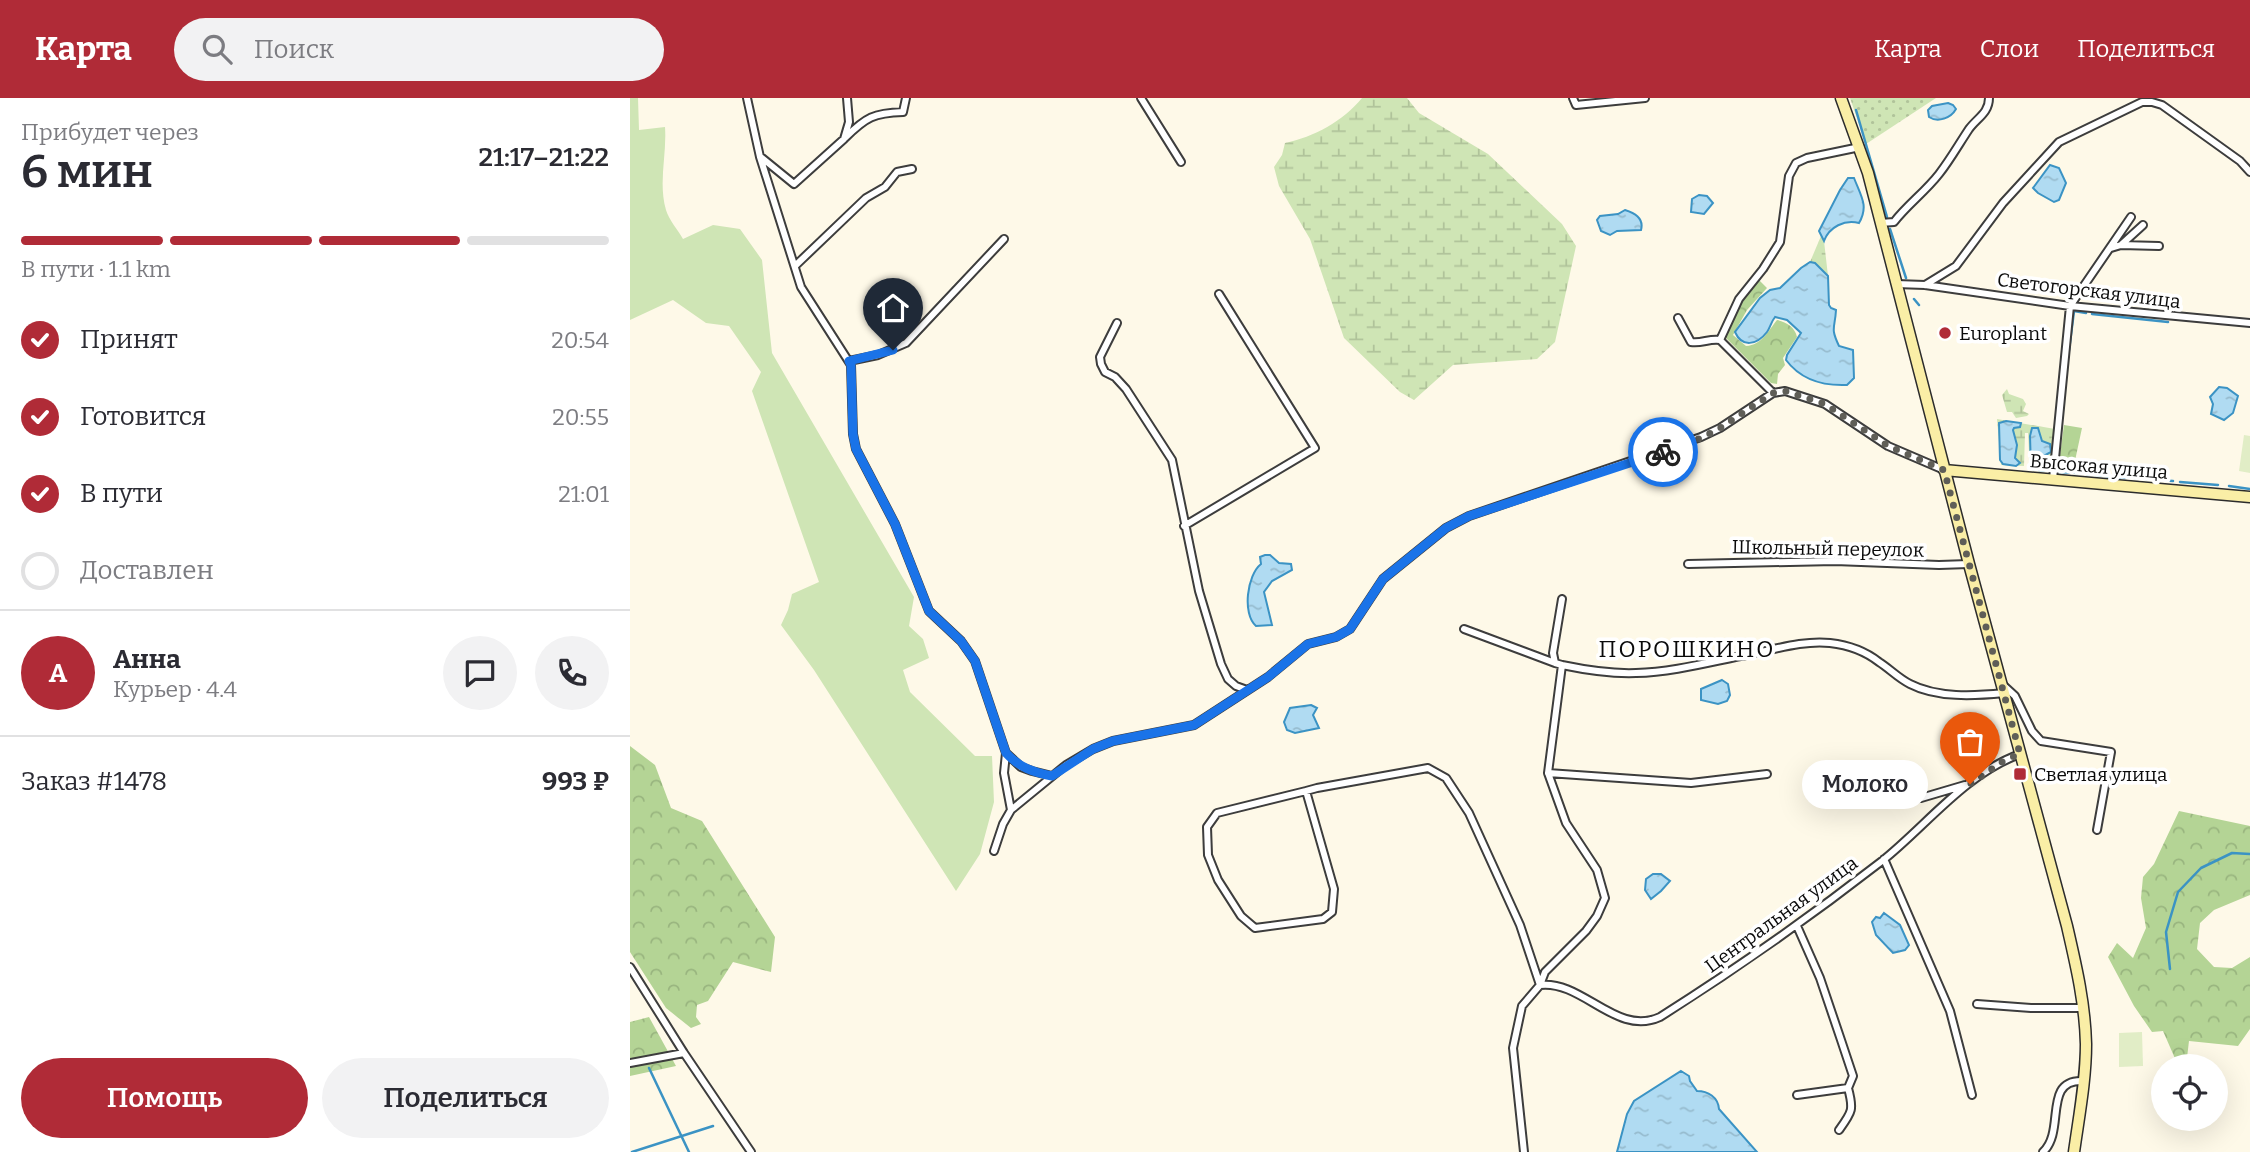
<!DOCTYPE html>
<html lang="ru">
<meta charset="utf-8">
<style>
body{margin:0;font-family:Bitter,serif;background:#f2f2f3;color:#2b2b33;height:100vh;display:flex;flex-direction:column;font-size:26px;white-space:nowrap}
*{box-sizing:border-box;margin:0}
p{font-size:23px;color:#7c7c81}
.icon{flex:none;width:38px;height:38px;fill:none;stroke:currentColor;stroke-width:2;stroke-linecap:round;stroke-linejoin:round}
.map{position:relative;flex:1;overflow:hidden}
.sheet{display:flex;flex-direction:column;background:#fff;width:630px}
.sheet>*{flex:none}
.tools{position:absolute;left:1521px;top:956px;display:grid;gap:14px}
.tools a{display:grid;place-items:center;width:77px;height:77px;border-radius:50%;background:#fff;box-shadow:0 7px 28px #0002;font-size:35px}
.pin{position:absolute;display:grid;place-items:center;width:60px;height:60px;color:#fff;margin:-72px -30px;border-radius:50% 50% 50% 0;rotate:-45deg;box-shadow:0 0 7px #0007}
.pin .icon{rotate:45deg}
.courier{position:absolute;display:grid;place-items:center;width:70px;height:70px;margin:-35px;border:5px solid #1a73e8;border-radius:50%;background:#fff;color:#222;box-shadow:0 2px 9px #0007}
.bubble{position:absolute;height:49px;border-radius:24px;background:#fff;box-shadow:0 7px 28px #0002;font-size:23px;font-weight:600;line-height:49px;text-align:center}
.headline em{font-style:normal;font-weight:600}
.headline div{display:flex;flex-direction:column-reverse}
.headline{display:flex;align-items:center;justify-content:space-between;height:119px;padding:0 21px}
h1{font-size:46px;font-weight:600;line-height:52px}
.bar{display:grid;grid-template-columns:repeat(4,1fr);gap:10px 7px;align-content:center;height:84px;padding:0 21px}
.bar i{height:9px;border-radius:5px;background:#e1e1e2}
.bar .on{background:#b02b37}
.bar p{grid-column:span 4}
.line{display:flex;align-items:center;gap:18px;padding:0 21px;border-top:2px solid #e1e1e2}
.line div{flex:1}
.round{display:grid;place-items:center;flex:none;width:74px;height:74px;border-radius:37px;background:#f2f2f3}
ol{padding:0 21px;list-style:none}
li{display:flex;align-items:center;gap:21px;height:77px}
li p{margin-inline-start:auto}
li .icon{padding:7px;border-radius:50%;background:#b02b37;color:#fff;stroke-width:4}
li:last-child{color:#7c7c81}
li i{width:38px;height:38px;border:4px solid #e1e1e2;border-radius:50%}
.action{display:flex;gap:14px;margin-top:auto;padding:14px 21px}
.action a{flex:1;height:80px;border-radius:42px;background:#b02b37;color:#fff;font-size:28px;font-weight:600;line-height:80px;text-align:center}
.action a+a{background:#f2f2f3;color:#2b2b33}
header{display:flex;align-items:center;gap:42px;box-sizing:border-box;height:98px;padding:0 35px;background:#b02b37;color:#fff}
header strong{font-size:33px}
nav{display:flex;gap:38px;margin-inline-start:auto;font-size:24px}
.search{width:490px;height:63px;background:#f2f2f3;display:flex;align-items:center;gap:18px;box-sizing:border-box;padding:0 24px;border-radius:38px;color:#7c7c81;font-size:26px}
main{display:flex;flex:1;min-height:0}
.map>svg:first-child{display:block}
.grass{fill:#cfe5b5}
.forest{fill:url(#forest-crowns)}
.wetland{fill:url(#wetland-marsh)}
.park{fill:url(#park-dots)}
.pitch{fill:#e1edc6}
.water{fill:url(#water-ripples);stroke:#3b93c4;stroke-width:2}
.lines{fill:none;stroke-linecap:round;stroke-linejoin:round}
.stream{stroke:#3b93c4;stroke-width:2.5}
.street-casing{stroke:#3d3d3d;stroke-width:10}
.secondary-casing{stroke:#2c2c2c;stroke-width:13}
.street{stroke:#fff;stroke-width:6}
.secondary{stroke:#faeea6;stroke-width:10}
.done{stroke:#5f5e58;stroke-width:7;stroke-dasharray:0 12.6}
.route{stroke:#1a73e8;stroke-width:9}
.poi-dot{fill:#b02b37;stroke:#fff;stroke-width:2.5}
.labels{text-anchor:middle;stroke-width:7;stroke-linejoin:round;paint-order:stroke}
.street-label{font-size:19px;fill:#0a0a0a;stroke:#fff}
.poi-label{font-size:19px;fill:#0a0a0a;stroke:#fff;text-anchor:start}
.quarter-label{font-size:23px;letter-spacing:2px;fill:#0a0a0a;stroke:#fff}
</style>
<header>
<strong>Карта</strong>
<div class="search"><svg class="icon" aria-label="search" viewBox="0 0 24 24"><circle cx="10" cy="10" r="6"/><path d="M15 15l6 6"/></svg>Поиск</div>
<nav><a>Карта</a><a>Слои</a><a>Поделиться</a></nav>
</header>
<main>
<section class="sheet">
<div class="headline"><div><h1>6 мин</h1><p>Прибудет через</p></div><em>21:17–21:22</em></div>
<div class="bar"><i class="on"></i><i class="on"></i><i class="on"></i><i></i><p>В пути · 1.1 km</p></div>
<ol>
<li><svg class="icon" aria-label="check" viewBox="0 0 24 24"><path d="M5 12l5 5 9-10"/></svg>Принят<p>20:54</p></li>
<li><svg class="icon" aria-label="check" viewBox="0 0 24 24"><path d="M5 12l5 5 9-10"/></svg>Готовится<p>20:55</p></li>
<li><svg class="icon" aria-label="check" viewBox="0 0 24 24"><path d="M5 12l5 5 9-10"/></svg>В пути<p>21:01</p></li>
<li><i></i>Доставлен</li>
</ol>
<div class="line" style="height:126px"><b class="round" style="background:#b02b37;color:#fff">А</b><div><b>Анна</b><p>Курьер · 4.4</p></div><a class="round"><svg class="icon" aria-label="chat" viewBox="0 0 24 24"><path d="M4 5h16v11H9l-5 4z"/></svg></a><a class="round"><svg class="icon" aria-label="phone" viewBox="0 0 24 24"><path d="M5 4h4l2 5-3 2q2 4 5 5l2-3 5 2v4C11 20 4 13 5 4z"/></svg></a></div>
<div class="line" style="height:91px"><div>Заказ #1478</div><b>993 ₽</b></div>
<div class="action"><a>Помощь</a><a>Поделиться</a></div>
</section>
<div class="map">
<svg width="1620" height="1054" viewBox="0 0 1620 1054">
<defs>
<pattern id="forest-crowns" width="20" height="18" patternUnits="userSpaceOnUse" patternTransform="scale(1.75)"><rect width="20" height="18" fill="#b4d495"/><path d="M2 6a3 3 0 1 1 6 0M12 15a3 3 0 1 1 6 0" fill="none" stroke="#99b57f"/></pattern>
<pattern id="wetland-marsh" width="20" height="14" patternUnits="userSpaceOnUse" patternTransform="scale(1.75)"><rect width="20" height="14" fill="#cfe5b5"/><path d="M1 5h8M5 5V1M11 12h8M15 12V8" fill="none" stroke="#b0c39a"/></pattern>
<pattern id="park-dots" width="8" height="8" patternUnits="userSpaceOnUse" patternTransform="scale(1.75)"><rect width="8" height="8" fill="#cfe5b5"/><path d="M2 2h.1M6 6h.1" fill="none" stroke="#b0c39a" stroke-width="1.8" stroke-linecap="round"/></pattern>
<pattern id="water-ripples" width="26" height="14" patternUnits="userSpaceOnUse" patternTransform="scale(1.75)"><rect width="26" height="14" fill="#b0dbf2"/><path d="M2 4q2-2 4 0t4 0M15 11q2-2 4 0t4 0" fill="none" stroke="#96bbce"/></pattern>
</defs>
<rect width="100%" height="100%" fill="#fef9e8"/>
<!-- grass -->
<path class="grass" d="M0,0H8L9,32L35,29C37,57 28,84 36,112C39,122 48,132 53,141L83,127L110,131L132,162L142,255L284,499L279,528L293,541L299,560L273,572L280,594L345,658H362L364,704L350,756L326,793L184,572L151,527L158,512L162,496L189,484L122,293L131,274L99,228L76,225L43,202L0,222Z"/>
<!-- forest -->
<path class="forest" d="M1128,181L1137,190L1117,212L1103,237L1116,248C1132,247 1138,233 1147,222C1156,224 1165,229 1167,239L1153,260L1155,267L1148,276L1147,286L1141,285L1095,239L1106,213Z
M1434,327L1452,330L1443,372H1428Z
M0,648L25,667L41,710L72,723L145,839L141,874L103,864L78,903L67,907L66,919L71,926L61,930L36,910L0,854Z
M1549,713L1620,728V797L1584,812L1570,825L1567,851L1584,869L1602,870L1620,859V931L1608,948L1559,943L1556,968L1547,965L1533,933L1522,934L1504,908L1478,859L1487,845L1503,860L1516,830L1511,800L1513,779L1524,766Z
M19,919L46,968L0,978V924Z"/>
<!-- wetland -->
<path class="wetland" d="M732,0H777L789,15L858,56L932,126L946,148L925,244L907,261L823,267L784,302L770,294L714,240L680,141L649,88L644,69L652,57L655,45C684,39 713,23 732,0Z
M1191,138L1194,143L1198,178L1185,165L1180,164Z
M1377,291L1379,296L1393,301L1396,306L1393,313L1399,316L1397,318L1386,320L1382,314H1377L1372,297Z
M1367,321L1425,331L1423,352L1419,373L1400,372L1398,335H1395L1394,368L1371,367Z"/>
<!-- park -->
<path class="park" d="M1220,0H1306L1236,46Z"/>
<!-- pitch -->
<path class="pitch" d="M1614,337L1620,338V375L1609,373Z
M1512,934L1513,968L1489,969V935Z"/>
<!-- water -->
<path class="water" d="M1318,5L1323,7L1326,11C1321,20 1308,25 1299,19L1298,12L1302,8Z
M1420,67L1429,70L1436,85L1429,102L1424,104L1408,95L1403,90Z
M1218,80H1224C1231,98 1239,108 1229,125C1215,121 1199,129 1194,143L1189,133L1210,92Z
M1069,97L1077,98L1083,105L1074,116L1061,114L1062,101Z
M995,112C1005,115 1014,121 1011,132L987,133L980,137L971,133L967,122L970,118L988,116Z
M1180,164L1185,165L1198,178L1199,207L1201,210L1206,212C1205,231 1200,229 1209,248L1223,252L1224,280L1217,287C1194,288 1171,282 1156,262L1157,257L1171,235L1157,222L1145,219C1141,224 1140,230 1137,234C1127,247 1112,250 1105,234L1130,200L1140,192L1150,190L1171,170Z
M1589,289L1597,290L1608,298L1603,315L1594,322L1581,316L1583,306L1580,299Z
M1376,323L1391,325L1390,329L1384,330L1383,332L1387,347L1385,360L1390,365L1386,368L1373,366L1370,362L1369,325Z
M1402,330H1408L1412,343L1420,346L1421,354L1410,360L1408,365L1410,369L1417,371L1415,373L1401,371L1400,338Z
M635,457H640L649,465L661,466L662,472L642,483L634,494L642,527L626,528C612,516 617,477 631,466L630,459Z
M1092,582L1098,586L1100,597L1097,603L1088,606L1071,602V591Z
M681,607L687,610L683,617L689,630L665,635L657,632L654,624L660,610Z
M1023,776H1031L1040,783L1031,793L1021,801L1015,792L1016,781Z
M1254,815L1270,827L1279,847L1275,852L1263,855L1246,837L1242,824L1246,819L1250,820Z
M1051,973L1059,978L1060,983L1067,993C1078,993 1088,999 1089,1011L1127,1054H987L997,1016L1004,1003Z"/>
<g class="lines">
<!-- stream -->
<path class="stream" d="M1226,12L1257,119
M1260,131L1276,180
M1284,201L1289,207
M1462,216L1538,224
M1439,252L1444,213L1456,215
M1429,374L1448,375
M1456,376L1495,380
M1504,380L1517,381
M1528,382L1543,383
M1550,384L1588,387
M1599,388L1620,391
M1540,871L1536,834L1548,794L1571,770L1602,755L1620,756
M19,970L59,1054
M2,1054L83,1028"/>
<defs>
<path id="street" d="M117,0L130,59L171,189L221,267L223,336L226,351L265,426L299,513L331,543L345,563L376,655L391,669L402,673L422,678
M511,0L551,64
M943,0L946,7L1015,0
M215,40C236,19 244,15 273,14L276,0
M132,60L164,86L214,41L219,24L217,0
M1250,125L1264,124C1277,107 1295,94 1309,76C1320,62 1329,46 1339,31C1347,20 1359,15 1359,0
M1491,147L1529,148
M1481,150L1491,147L1513,127
M166,167L236,100L255,89L267,74L282,71
M1266,186L1295,187L1440,208L1620,225
M1295,187L1326,168L1373,105L1429,44L1512,4H1522L1532,7L1610,63L1620,74
M1048,220L1061,244C1071,246 1080,240 1090,242L1143,295
M487,225L470,259L471,266L475,274L485,279L496,291L542,362L569,493L591,566L598,581L606,588L617,592
M1090,242L1109,201L1133,171L1150,144L1159,78L1166,65L1177,60L1230,49
M219,263L248,257L276,245L374,141
M1423,381L1440,208L1501,119
M554,428L685,350L589,196
M1058,466L1205,463L1309,467L1339,466
M834,531L925,565
M932,567C956,572 981,576 1006,575C1045,574 1083,563 1121,556C1146,551 1175,542 1200,545C1218,547 1235,553 1249,564C1260,571 1268,580 1280,586C1307,600 1344,598 1374,595
M1373,587L1385,598L1402,633L1411,643L1481,654L1467,732
M376,655L374,675L381,712
M918,675L1061,685L1137,676
M676,693L704,791L702,814L693,821L625,830L611,818L588,782L578,757L577,729L587,715L676,693L687,690L798,670L816,680L839,715L890,827L910,887
M1262,701L1291,700L1335,687
M364,753L373,726L381,712L436,667L463,651L483,643L564,627L638,579L678,546L706,539L720,531L753,481L816,430L839,418L1071,339L1090,330L1143,295L1155,293L1195,306L1258,348L1314,372
M1254,761L1320,913L1342,997
M1167,828L1190,880L1211,942L1223,978L1218,990
M0,869L54,955L121,1054
M910,887C953,882 986,939 1030,919C1106,871 1180,819 1252,763C1296,728 1335,676 1390,656
M1347,906L1401,910H1453
M0,965L54,955
M1167,997L1218,990
M1209,1032C1222,1014 1224,1012 1218,990
M894,1054L883,950L892,908L910,887L915,874L956,833L967,818L975,800L967,772L936,725L918,675L932,567L925,565L923,555L932,501
M1413,1054C1436,1033 1412,981 1453,983"/>
<path id="secondary" d="M1211,0L1238,75L1339,466L1437,828C1446,867 1455,905 1456,946C1456,982 1449,1018 1444,1054
M1314,372L1620,399"/>
</defs>
<!-- street casing -->
<use href="#street" class="street-casing"/>
<!-- secondary casing -->
<use href="#secondary" class="secondary-casing"/>
<!-- street -->
<use href="#street" class="street"/>
<!-- secondary -->
<use href="#secondary" class="secondary"/>
</g>
<g class="lines">
<!-- done -->
<path class="done" d="M1033,354L1071,340L1090,330L1143,295L1155,293L1195,306L1258,348L1314,372L1390,656L1375,662L1340,686"/>
<!-- route -->
<path class="route" d="M263,252L219,263L221,267L223,336L226,351L265,426L299,513L331,543L345,563L376,655C390,670 403,674 422,678L463,651L483,643L564,627L638,579L678,546L706,539L720,531L753,481L816,430L839,418L1033,354"/>
</g>
<!-- markers -->
<g class="poi-dot">
<circle cx="1315" cy="235" r="7"/>
<rect x="1383" y="669" width="14" height="14" rx="3.5"/>
</g>
<g class="labels">
<!-- street labels -->
<g class="street-label">
<text transform="translate(1459 192) rotate(7)" y="7">Светогорская улица</text>
<text transform="translate(1469 368) rotate(5)" y="7">Высокая улица</text>
<text transform="translate(1198 450) rotate(1)" y="7">Школьный переулок</text>
<text transform="translate(1151 816) rotate(-36)" y="7">Центральная улица</text>
</g>
<!-- poi labels -->
<g class="poi-label">
<text x="1329" y="242">Europlant</text>
<text x="1404" y="683">Светлая улица</text>
</g>
<!-- quarter labels -->
<g class="quarter-label">
<text x="1057" y="559">ПОРОШКИНО</text>
</g>
</g>
</svg>
<div class="tools">
<a><svg class="icon" aria-label="locate" viewBox="0 0 24 24"><circle cx="12" cy="12" r="6"/><path d="M12 2v4M12 18v4M2 12h4M18 12h4"/></svg></a>
</div>
<div class="pin" style="left:1340px;top:686px;background:#ea580c"><svg class="icon" aria-label="bag" viewBox="0 0 24 24"><path d="M5 8h14l-1 12H6zM9 8a3 3 0 0 1 6 0"/></svg></div>
<div class="pin" style="left:263px;top:252px;background:#1f2937"><svg class="icon" aria-label="home" viewBox="0 0 24 24"><path d="M3 11l9-7 9 7M6 9v11h12V9"/></svg></div>
<div class="courier" style="left:1033px;top:354px"><svg class="icon" aria-label="bike" viewBox="0 0 24 24"><circle cx="6" cy="16" r="4"/><circle cx="18" cy="16" r="4"/><path d="M6 16l4-8h5l3 8M10 8l3 8H6M13 5h3"/></svg></div>
<div class="bubble" style="left:1172px;top:662px;width:126px">Молоко</div>
</div>
</main>
